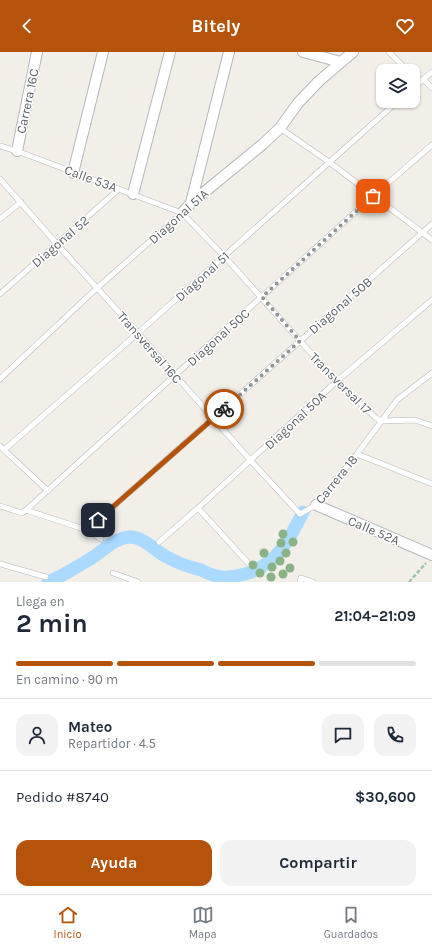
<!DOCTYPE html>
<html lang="es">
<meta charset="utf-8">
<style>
body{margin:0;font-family:Karla,sans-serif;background:#f2f2f3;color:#1f2937;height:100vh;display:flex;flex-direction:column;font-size:15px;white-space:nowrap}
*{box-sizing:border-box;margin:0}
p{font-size:13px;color:#747a83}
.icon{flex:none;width:22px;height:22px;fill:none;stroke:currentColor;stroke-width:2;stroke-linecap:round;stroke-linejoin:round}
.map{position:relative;height:530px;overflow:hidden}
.panel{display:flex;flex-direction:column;background:#fff;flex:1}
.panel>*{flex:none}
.controls{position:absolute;left:376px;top:12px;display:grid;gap:8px}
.controls a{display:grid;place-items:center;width:44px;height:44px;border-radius:8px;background:#fff;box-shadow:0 1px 3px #0004;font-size:20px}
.pin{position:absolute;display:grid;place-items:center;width:34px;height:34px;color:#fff;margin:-17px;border-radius:8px;box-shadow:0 2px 6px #0006}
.courier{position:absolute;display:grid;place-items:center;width:40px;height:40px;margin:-20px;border:3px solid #b45309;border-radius:50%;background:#fff;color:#222;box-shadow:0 1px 5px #0007}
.overview em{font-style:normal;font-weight:700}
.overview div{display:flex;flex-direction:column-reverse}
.overview{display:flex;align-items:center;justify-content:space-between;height:68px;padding:0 16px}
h1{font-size:26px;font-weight:700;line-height:30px}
.bar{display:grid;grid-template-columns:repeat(4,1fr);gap:6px 4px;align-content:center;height:48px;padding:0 16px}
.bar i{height:5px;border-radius:3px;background:#e0e1e3}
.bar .selected{background:#b45309}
.bar p{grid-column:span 4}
.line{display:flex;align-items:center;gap:10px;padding:0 16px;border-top:1px solid #e0e1e3}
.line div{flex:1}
.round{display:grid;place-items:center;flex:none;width:42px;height:42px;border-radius:12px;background:#f2f2f3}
.cta{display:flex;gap:8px;margin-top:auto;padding:8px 16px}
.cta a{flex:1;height:46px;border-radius:12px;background:#b45309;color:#fff;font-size:16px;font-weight:700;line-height:46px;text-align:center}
.cta a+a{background:#f2f2f3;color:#1f2937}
header{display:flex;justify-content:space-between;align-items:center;height:52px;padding:0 16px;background:#b45309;color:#fff;font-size:18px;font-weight:700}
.menu{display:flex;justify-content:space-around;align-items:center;height:56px;border-top:1px solid #e0e1e3;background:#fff;font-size:11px;color:#747a83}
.menu a{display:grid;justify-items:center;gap:2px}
.menu .selected{color:#b45309}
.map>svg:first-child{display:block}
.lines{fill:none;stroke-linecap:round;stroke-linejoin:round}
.canal{stroke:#aadaff;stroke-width:13}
.lane-casing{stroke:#b5b8bc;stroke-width:6}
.street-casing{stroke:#b5b8bc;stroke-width:12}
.path{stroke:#9cc7a9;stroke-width:2.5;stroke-dasharray:4 2;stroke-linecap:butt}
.lane{stroke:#fff;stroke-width:5}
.street{stroke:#fff;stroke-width:10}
.tree{fill:#89b387}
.done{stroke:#929495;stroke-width:4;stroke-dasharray:0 7.2}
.route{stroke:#b45309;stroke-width:5}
.labels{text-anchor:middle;stroke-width:3;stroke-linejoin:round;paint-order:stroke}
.street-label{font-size:13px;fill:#5f6368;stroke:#fff}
</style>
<header><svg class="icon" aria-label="back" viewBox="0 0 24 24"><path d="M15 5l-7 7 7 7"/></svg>Bitely<svg class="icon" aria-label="heart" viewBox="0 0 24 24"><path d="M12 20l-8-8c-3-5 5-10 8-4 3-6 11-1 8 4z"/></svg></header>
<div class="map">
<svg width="432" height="530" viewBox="0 0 432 530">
<rect width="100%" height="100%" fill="#f1efe8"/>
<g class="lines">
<!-- canal -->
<path class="canal" d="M48,530C63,524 77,515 90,507C104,499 113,486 130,485C144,485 155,499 167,505C177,511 189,515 201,518C207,521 214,524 221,525C229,526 237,524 245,522C277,513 289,488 303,460"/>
<defs>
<path id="lane" d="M389,0L408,19
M413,24L420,30
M423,27L432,36
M413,36L432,20
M280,76L329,110L432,188
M0,94L17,99L182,161L224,204L300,289L337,329L376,366L381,369L415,368L432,374
M0,127L56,191L138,281L251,409L300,462L316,453L357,402L397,348L432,321
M0,167L21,150
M0,242L119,137
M0,327L97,236L182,161
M0,394L48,439
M4,398L138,281L398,49
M357,402L432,432
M0,454L22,461L26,458L373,144L432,93
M198,456L249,512
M26,458L87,478L101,487
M87,478L432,172
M159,490L198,456L337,329L432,248
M0,512L46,525
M113,521L138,530
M300,530L301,526L313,530"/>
<path id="street" d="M303,0L341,10
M17,99L37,0
M73,121L103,0
M133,142L170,0
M191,151L229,0
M182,161L191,151L263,92L280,76L298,51L319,29L353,0
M316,453L432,503"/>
</defs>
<!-- lane casing -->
<use href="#lane" class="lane-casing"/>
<!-- street casing -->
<use href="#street" class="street-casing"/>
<!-- path -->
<path class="path" d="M409,530L426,511"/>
<!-- lane -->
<use href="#lane" class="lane"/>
<!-- street -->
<use href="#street" class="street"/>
</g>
<!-- trees -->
<g class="tree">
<circle cx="283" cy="482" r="4.5"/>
<circle cx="293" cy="490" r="4.5"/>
<circle cx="281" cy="491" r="4.5"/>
<circle cx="264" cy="501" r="4.5"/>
<circle cx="286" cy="501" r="4.5"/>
<circle cx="280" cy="509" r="4.5"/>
<circle cx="253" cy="513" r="4.5"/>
<circle cx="272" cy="515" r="4.5"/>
<circle cx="290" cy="516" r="4.5"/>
<circle cx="260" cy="521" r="4.5"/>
<circle cx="283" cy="522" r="4.5"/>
<circle cx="271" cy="525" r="4.5"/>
</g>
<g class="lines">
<!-- done -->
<path class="done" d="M224,357L300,289L262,245L373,144"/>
<!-- route -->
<path class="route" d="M98,468L224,357"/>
</g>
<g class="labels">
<!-- street labels -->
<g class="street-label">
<text transform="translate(27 49) rotate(-78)" y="5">Carrera 16C</text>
<text transform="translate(91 126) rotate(20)" y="5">Calle 53A</text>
<text transform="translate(178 164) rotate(-42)" y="5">Diagonal 51A</text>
<text transform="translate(60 189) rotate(-41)" y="5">Diagonal 52</text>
<text transform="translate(202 224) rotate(-42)" y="5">Diagonal 51</text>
<text transform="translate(340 253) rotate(-41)" y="5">Diagonal 50B</text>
<text transform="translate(218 285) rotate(-42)" y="5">Diagonal 50C</text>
<text transform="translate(150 295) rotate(49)" y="5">Transversal 16C</text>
<text transform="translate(341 331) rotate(45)" y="5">Transversal 17</text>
<text transform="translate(295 368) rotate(-43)" y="5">Diagonal 50A</text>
<text transform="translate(336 427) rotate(-51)" y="5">Carrera 18</text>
<text transform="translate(374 478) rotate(23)" y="5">Calle 52A</text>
</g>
</g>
</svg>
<div class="controls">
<a><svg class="icon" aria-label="layers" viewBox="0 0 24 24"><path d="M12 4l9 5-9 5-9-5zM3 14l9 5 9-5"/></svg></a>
</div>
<div class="pin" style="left:373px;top:144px;background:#ea580c"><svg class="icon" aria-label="bag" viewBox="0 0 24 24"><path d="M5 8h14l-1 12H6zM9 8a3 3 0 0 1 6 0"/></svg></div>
<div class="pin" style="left:98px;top:468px;background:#1f2937"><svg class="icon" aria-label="home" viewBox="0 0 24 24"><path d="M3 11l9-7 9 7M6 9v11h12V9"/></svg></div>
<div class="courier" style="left:224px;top:357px"><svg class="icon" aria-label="bike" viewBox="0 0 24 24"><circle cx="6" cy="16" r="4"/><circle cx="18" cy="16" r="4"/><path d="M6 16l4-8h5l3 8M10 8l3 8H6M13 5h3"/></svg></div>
</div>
<section class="panel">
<div class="overview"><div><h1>2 min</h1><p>Llega en</p></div><em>21:04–21:09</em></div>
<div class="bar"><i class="selected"></i><i class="selected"></i><i class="selected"></i><i></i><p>En camino · 90 m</p></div>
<div class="line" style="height:72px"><a class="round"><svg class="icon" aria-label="person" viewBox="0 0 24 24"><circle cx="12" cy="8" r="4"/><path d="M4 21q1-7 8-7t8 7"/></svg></a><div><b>Mateo</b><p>Repartidor · 4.5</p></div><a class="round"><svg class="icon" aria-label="chat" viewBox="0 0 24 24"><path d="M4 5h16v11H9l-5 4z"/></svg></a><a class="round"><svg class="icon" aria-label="phone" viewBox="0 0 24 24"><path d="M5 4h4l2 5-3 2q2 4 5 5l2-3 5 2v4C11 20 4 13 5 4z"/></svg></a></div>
<div class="line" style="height:52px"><div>Pedido #8740</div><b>$30,600</b></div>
<div class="cta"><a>Ayuda</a><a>Compartir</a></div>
</section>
<nav class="menu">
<a class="selected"><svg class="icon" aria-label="home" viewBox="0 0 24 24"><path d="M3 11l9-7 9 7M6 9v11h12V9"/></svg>Inicio</a>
<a><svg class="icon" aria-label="map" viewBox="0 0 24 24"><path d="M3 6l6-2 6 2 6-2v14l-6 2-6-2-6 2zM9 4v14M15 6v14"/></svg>Mapa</a>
<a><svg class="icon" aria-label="saved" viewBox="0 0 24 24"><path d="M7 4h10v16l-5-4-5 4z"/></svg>Guardados</a>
</nav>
